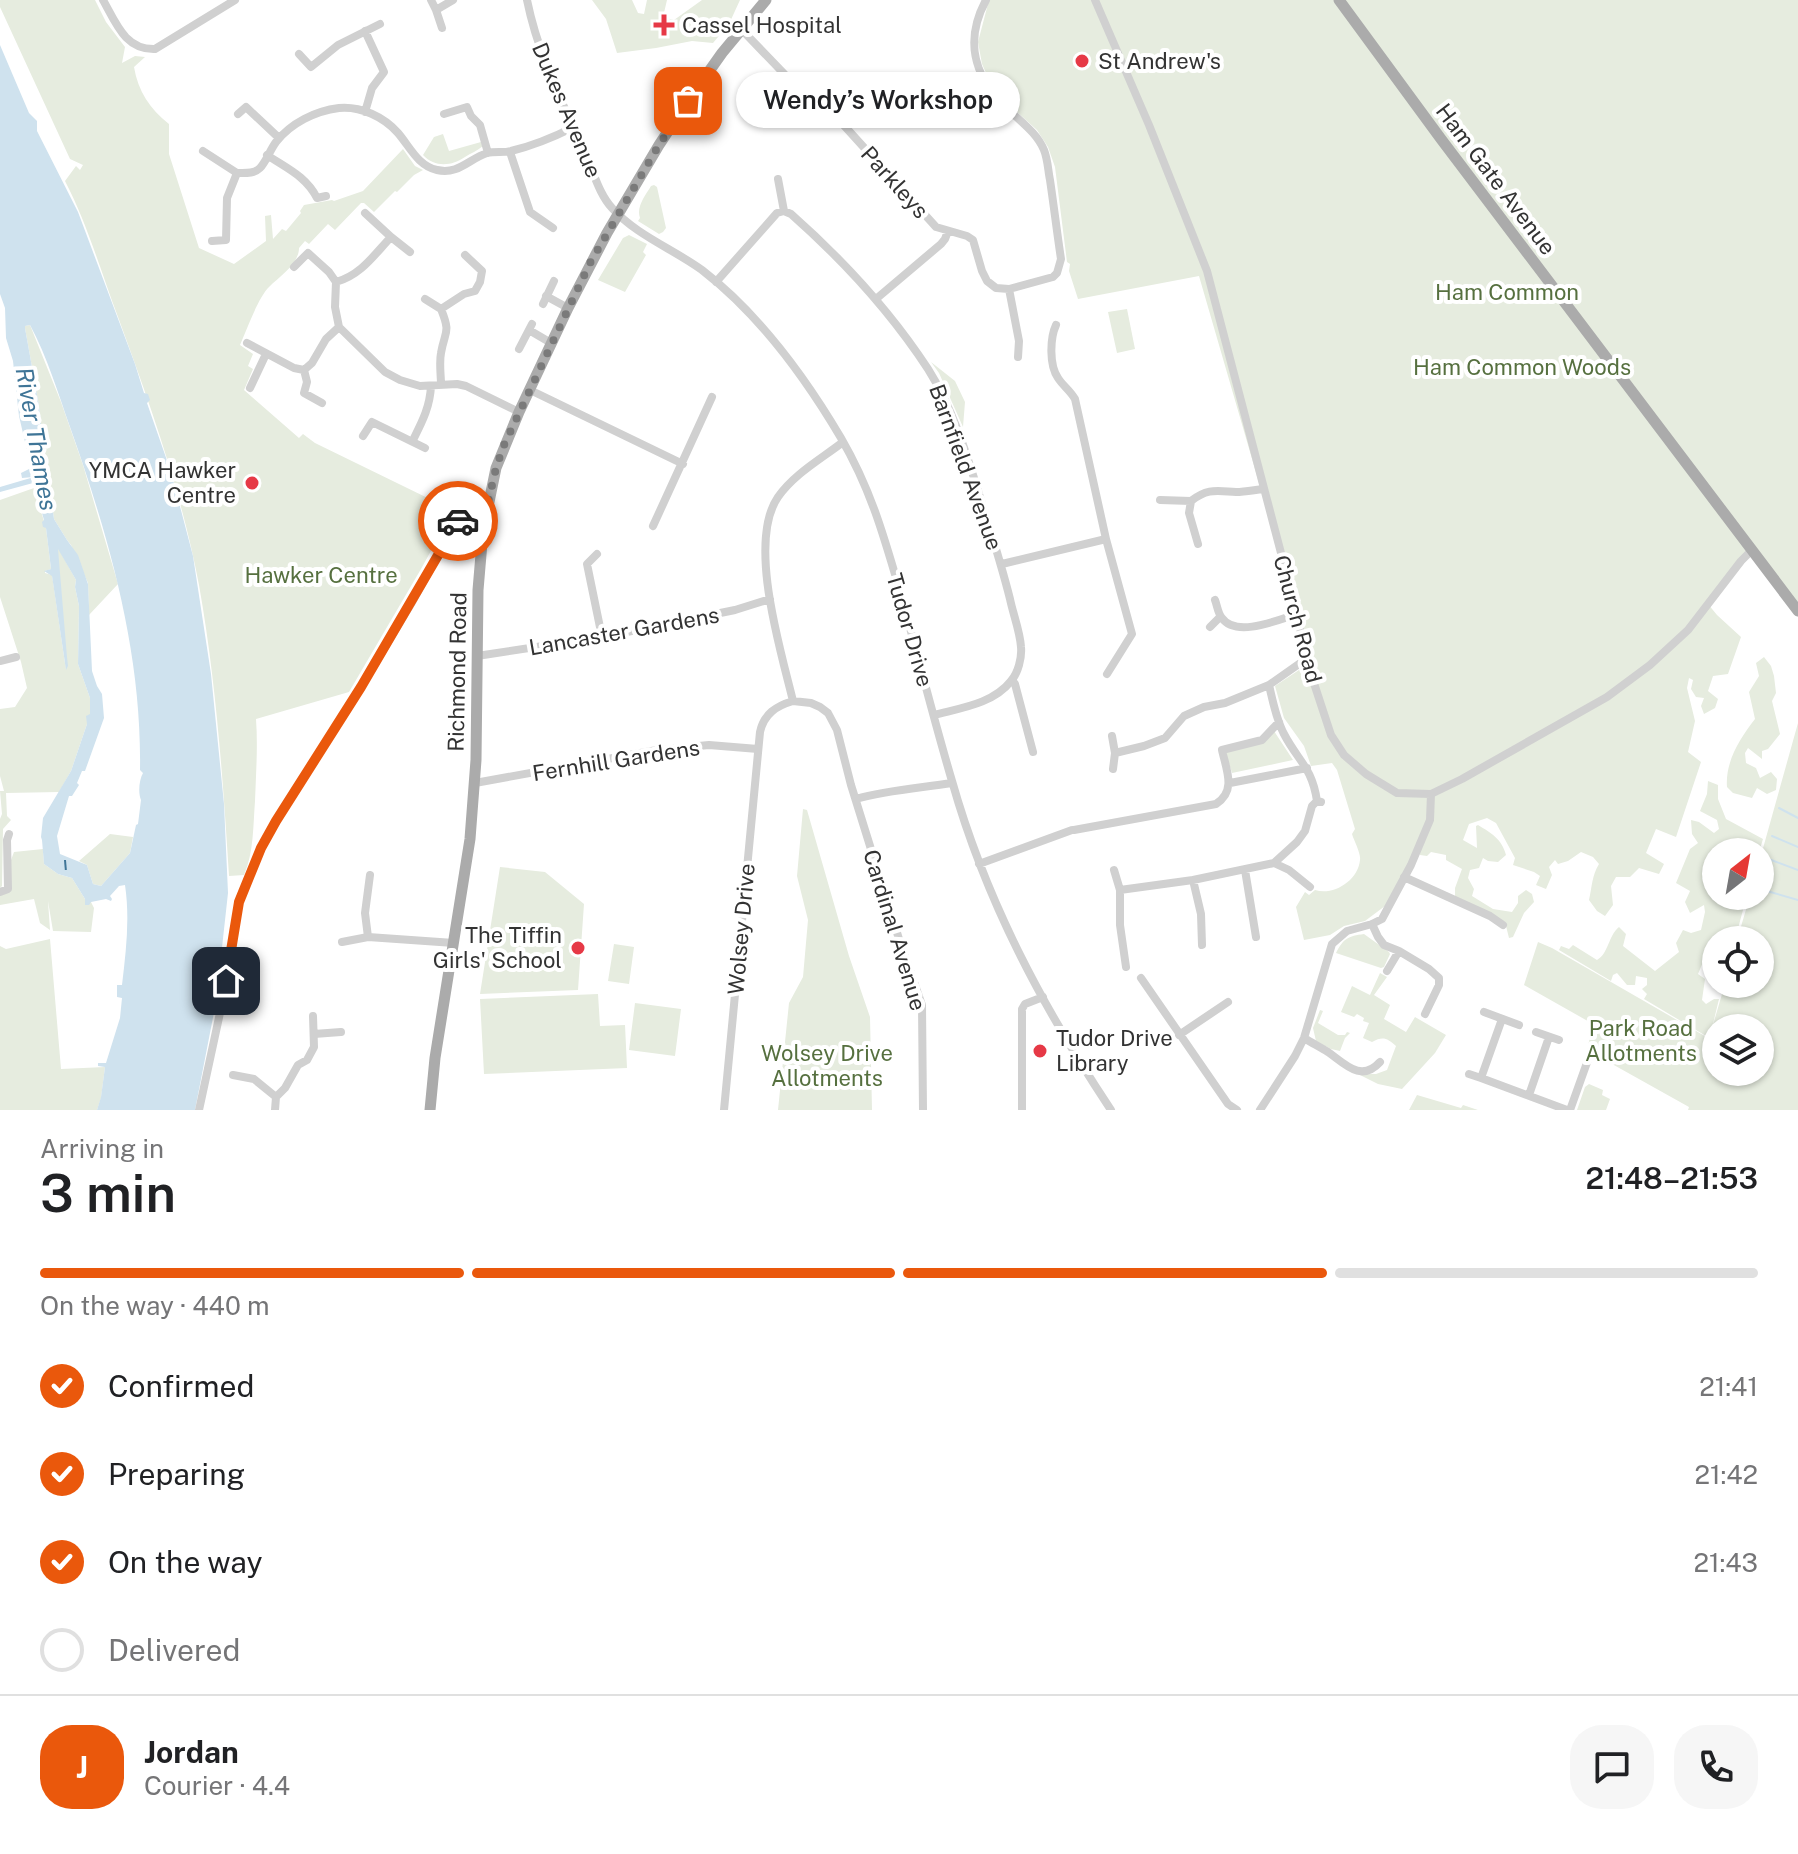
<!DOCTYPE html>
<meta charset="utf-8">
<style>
body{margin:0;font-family:"Public Sans",sans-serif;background:#f6f6f6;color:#202124;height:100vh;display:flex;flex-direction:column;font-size:30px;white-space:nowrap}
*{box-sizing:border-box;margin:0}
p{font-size:26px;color:#757577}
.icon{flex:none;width:44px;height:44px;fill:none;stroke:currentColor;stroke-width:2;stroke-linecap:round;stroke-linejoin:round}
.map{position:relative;height:1110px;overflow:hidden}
.panel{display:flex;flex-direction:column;background:#fff;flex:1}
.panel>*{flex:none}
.needle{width:52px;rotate:31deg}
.buttons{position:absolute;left:1702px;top:838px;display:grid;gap:16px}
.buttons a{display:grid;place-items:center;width:72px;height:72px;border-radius:50%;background:#fff;box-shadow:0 2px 6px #0004;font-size:40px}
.pin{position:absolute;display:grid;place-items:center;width:68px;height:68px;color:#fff;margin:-34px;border-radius:16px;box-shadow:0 4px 12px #0006}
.courier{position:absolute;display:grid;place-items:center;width:80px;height:80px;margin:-40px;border:6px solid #ea580c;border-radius:50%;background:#fff;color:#222;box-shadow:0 2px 10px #0007}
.bubble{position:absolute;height:56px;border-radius:28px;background:#fff;box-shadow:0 2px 6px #0004;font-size:26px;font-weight:600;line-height:56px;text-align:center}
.headline em{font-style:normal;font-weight:600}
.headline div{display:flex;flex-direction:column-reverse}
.headline{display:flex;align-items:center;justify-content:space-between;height:136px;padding:0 40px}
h1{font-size:52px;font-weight:600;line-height:60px}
.bar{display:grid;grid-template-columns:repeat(4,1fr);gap:12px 8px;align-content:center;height:96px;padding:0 40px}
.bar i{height:10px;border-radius:6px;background:#e0e0e0}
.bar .current{background:#ea580c}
.bar p{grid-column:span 4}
.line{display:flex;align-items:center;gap:20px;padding:0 40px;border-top:2px solid #e0e0e0}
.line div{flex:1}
.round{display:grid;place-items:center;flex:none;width:84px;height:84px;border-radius:32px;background:#f6f6f6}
ol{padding:0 40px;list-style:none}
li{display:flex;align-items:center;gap:24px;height:88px}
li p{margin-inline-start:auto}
li .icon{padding:8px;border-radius:50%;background:#ea580c;color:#fff;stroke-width:4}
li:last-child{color:#757577}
li i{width:44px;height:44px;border:4px solid #e0e0e0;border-radius:50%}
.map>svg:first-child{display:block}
.green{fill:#e6ecdf;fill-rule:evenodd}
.water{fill:#cfe2ee;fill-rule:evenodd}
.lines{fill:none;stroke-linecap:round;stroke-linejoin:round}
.stream{stroke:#cfe2ee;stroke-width:2}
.ferry{stroke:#3f7597;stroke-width:2;stroke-dasharray:10 8;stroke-linecap:butt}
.minor{stroke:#d0d0d0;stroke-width:8}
.major{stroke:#ababab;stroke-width:11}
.done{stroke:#7a7a7a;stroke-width:8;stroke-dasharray:0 14.4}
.route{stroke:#ea580c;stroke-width:10}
.poi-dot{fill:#e63946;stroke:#fff;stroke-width:3}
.labels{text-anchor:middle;stroke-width:8;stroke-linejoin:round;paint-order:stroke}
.poi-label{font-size:22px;fill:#333;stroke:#fff;text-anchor:start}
.street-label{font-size:22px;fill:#333;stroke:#fff}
.park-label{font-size:22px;fill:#56703f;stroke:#fff}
.water-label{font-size:24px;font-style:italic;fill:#3f7597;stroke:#fff}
</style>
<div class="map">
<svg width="1798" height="1110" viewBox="0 0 1798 1110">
<rect width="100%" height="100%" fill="#fff"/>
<!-- green -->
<path class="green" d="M0,0H95L106,22L125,47L122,63L135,56L145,57L134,67C138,91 150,109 169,124V154L199,248L234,264L266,241L265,216L271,215L273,239L282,229L286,231L301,213L300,211L304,205L332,200L334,201L363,191L403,149L415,166L423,170L414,175L397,192L395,191L374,212L364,203H361L335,230L328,224L309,244L305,241L299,248C299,264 280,276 269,287C258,298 247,329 240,345L253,354L248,366L253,369L244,390L299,438L303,434L315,443L442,505L447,511L449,518L421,569L349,692L256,719C258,746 256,773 255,801C253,826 254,852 244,875L229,876C223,779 216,681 199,585C182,494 150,404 118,317C101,272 87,223 65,181L76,166L80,170L83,165L70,159L0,7Z
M592,0H632L638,13L644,14L647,0H667L663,17L674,20L702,0H740L729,24L713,43L692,41L656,48L617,53L606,19Z
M989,0H1798V606L1752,550L1708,604L1717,615L1741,637L1728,674L1713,676L1708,691L1718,699L1715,708L1704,714L1701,706L1704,698L1696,697L1691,689L1693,680L1689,678L1687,688L1695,721L1688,752L1701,762L1676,837L1656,829L1646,853L1664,864L1659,874L1639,868L1630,877H1616L1611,886L1613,905L1605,916L1597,911L1589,900C1592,887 1592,875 1599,864L1593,857L1581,852L1568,861L1558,864L1555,860L1549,867L1552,875L1546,889L1536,885L1540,876L1534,872L1513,865L1515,858L1496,823L1487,818L1469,824L1463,840L1477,848L1476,826L1478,825C1491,833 1502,839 1506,855L1498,862L1488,861L1483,858L1479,868L1470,870L1468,878L1474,889L1472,896L1493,909L1512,912L1518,903V896L1526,890L1532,894L1534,902L1524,913L1513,937L1509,938L1505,922L1455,897V888L1462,869L1446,860V855L1431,852L1427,856L1420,855V853L1385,906L1365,921L1344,926L1330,935L1304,940L1296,907L1305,892L1309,895L1315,890C1333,896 1358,881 1360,860C1361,853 1354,841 1352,834L1355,829L1337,770L1332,763L1311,766L1304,746L1284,718L1275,686L1308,664L1297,614L1199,276L1078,299L1069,271L1070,264L1067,262L1055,167L1048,147L1037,130L1006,102L991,84L982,64L978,42Z
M443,134L449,151L481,142L483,146C477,151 471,153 465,157C452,166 435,168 423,155L434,137Z
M654,185L657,187L666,228L663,232L659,234L638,221L640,218C636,207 645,196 651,186Z
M629,235L647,244L643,252L646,255L625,292L598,280L623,238Z
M1127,309L1135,349L1117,353L1108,312Z
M30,325L61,402L83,465L118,584L89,615L88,583L71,545L67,540L54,519L51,497L46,485V467L41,452V423L39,406L25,328V326Z
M931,362L955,381L965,402L963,427L939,373Z
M34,488L46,528L51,569L45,571V573L52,575L66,670L57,546L76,580L75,587L79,606L78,664L90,698V715L87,716V724L71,771L59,792L6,793L7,816L11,820L3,829L2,886L0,888V819L2,814L0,791H4L0,776V709L15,707L27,688L21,662L0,597V500Z
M1764,657L1771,666L1774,676L1776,693L1772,701L1780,734L1768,749L1762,751V759L1748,748L1745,753L1746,763L1756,768L1760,778L1771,772L1777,779L1776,790L1767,794L1757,788L1752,798L1733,793L1727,787C1725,762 1740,738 1755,719L1749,692L1759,676L1756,663Z
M1798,723V1110H1688L1689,1107L1587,1050L1593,1024L1524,985L1538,942L1552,948L1710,1039L1711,1033L1706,1036L1644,999L1647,994L1642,989L1647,985V978L1636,976L1635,985H1627L1617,973L1613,975L1611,981L1559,950L1561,946L1569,949L1573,945L1597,960C1609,953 1608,936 1619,927L1626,934L1623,946L1655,971L1679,952L1676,943L1683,930L1691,933L1701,930L1705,912L1704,905L1690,913L1685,902L1690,891L1676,883L1690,849L1698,843L1692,834L1691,820L1699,822L1714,833L1719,829L1717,820L1700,811L1707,794L1708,781L1718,785V799L1726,819L1763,839L1759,852H1716V865L1710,863L1702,879L1716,891V896H1736L1735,898L1728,902L1736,907L1744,906L1735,940H1716V976L1714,962H1703L1698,974L1705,979L1702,1000L1706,1004L1714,999H1719L1712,1028L1725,984H1760V940H1737L1750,896H1760V859ZM1716,1028H1760V1072H1716Z
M1274,731L1293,760L1232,773L1225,751Z
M803,809L807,810L849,956L870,1017L872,1110H778L789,1003L803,977L808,920L797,876Z
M110,834L133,837L130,853L101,886L93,884L87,865L79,861Z
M43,849L44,864L58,874L72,878L85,899L91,902L94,908L91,932L53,931L48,901L50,930L40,923L34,899L0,905V894L10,889L11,860L14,852Z
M500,867L545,872L584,904L578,990L480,994Z
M1364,934L1389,952L1390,954L1384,967L1381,968L1336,953C1343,939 1348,936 1364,934Z
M50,939L61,1069L105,1067L101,1098L97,1110H0V946L6,949Z
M614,944L634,947L629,984L608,981Z
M1380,973L1387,977L1374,995L1390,1005L1384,1019L1406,1032L1415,1017L1446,1035L1435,1053L1402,1089L1378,1084L1358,1074H1376L1387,1070L1396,1046C1387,1038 1383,1036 1372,1042L1363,1038L1369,1023L1363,1021L1364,1018L1357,1014L1354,1017L1341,1012L1352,986L1370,995Z
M598,994L600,1026L625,1025L627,1068L484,1074L480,999Z
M635,1003L681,1009L675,1056L629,1050Z
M1320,1010L1323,1011L1318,1023L1338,1035H1345L1347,1032L1350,1033L1345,1038L1340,1051L1331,1049L1316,1041L1313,1028Z
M1589,1084L1603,1090L1602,1095L1610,1099L1606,1110H1577L1585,1087Z
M1417,1095L1461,1108L1463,1105L1478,1110H1409Z"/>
<!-- water -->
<path class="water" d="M0,45L29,113L37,121V131L78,212L135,364L144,393L148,394L150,400L147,403L171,472L193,556L211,674L224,804L228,893L216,1002L195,1110H97L101,1097L105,1067L98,1066V1063H106L120,1018L122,998L117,997V985H122C126,951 130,919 125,885L119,886L110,896L112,899L111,901L106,899L91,902L89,905H85V899L72,878L58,874L44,864L42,840L41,837L43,818L71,771L87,724L86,716L90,714V698L78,664L79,606L75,587L76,580L58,549L67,657L68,666L66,670L52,576L44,571L51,569L46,528L43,527L42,522L44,520L33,483L0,492V487L34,477L22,478L21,473L31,468L19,416L13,361L6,338L5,308L0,294ZM30,325C47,356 58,393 70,427C109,537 142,652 140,770L143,773C139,780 138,793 141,800L138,824L136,825L130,853L101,886L93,884L87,865L60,854L57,836L69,796H72L79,785L77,783L82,771H85L104,718L102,694L97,686L92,671L88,584L78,555L67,540L54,519L51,497L46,485V467L41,452V423L39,406L25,328V326Z"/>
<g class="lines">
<!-- stream -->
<path class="stream" d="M1779,808L1798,818
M1772,836L1798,847
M1766,858L1798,870
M1760,889L1798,900"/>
<!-- ferry -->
<path class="ferry" d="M65,860L66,872"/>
<!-- minor -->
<path class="minor" d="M103,0C116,23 125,50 155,49L235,0
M431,0L436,10L442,28
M527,0C538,55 564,106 586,156C594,173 599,194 612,208C636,235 673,249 702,270C759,314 805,377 841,438C870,488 883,533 899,588C917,652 933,717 952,781C986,901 1042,1006 1111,1110
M1095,0L1149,125L1207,271L1297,614L1306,659L1331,735L1344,755L1366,774L1397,793L1431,794L1462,779L1607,697L1650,665L1688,630L1741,561L1752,550
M436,10L453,0
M742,30L793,83L830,110L936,227L967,236L973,240L982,271L987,281L996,288L1009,289L1053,277L1057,273L1061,259C1057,233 1054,207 1050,180C1048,171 1048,160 1044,150C1036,131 1018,120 1004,105C973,75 965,39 986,0
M365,31L384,72L372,88L365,112
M299,54L311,67L338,45L380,24
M238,114L246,107L279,138
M444,114L467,107L471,116L480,125L488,153
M203,151L237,173
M510,152L530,212L553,228
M267,155C286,168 306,176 317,198L326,196
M778,179L784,211
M391,237L410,252
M212,241L226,240L227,198L237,173C245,173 254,174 260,168C266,162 270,150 276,142C291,123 315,111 339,108C361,106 384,117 398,133C410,147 418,166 437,170C458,175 469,159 487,153C495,151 504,153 511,151C532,146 554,137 574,127
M294,267L308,253L329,272L336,282L335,307L339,327L385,372L400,380L420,386L457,384L466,386L519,412
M336,282C361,275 374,255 391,237L365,213
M716,282L777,213L784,211L791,214C843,260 890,311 928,369C952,407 966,452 979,494C990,529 1001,563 1010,599C1013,614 1020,631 1021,647C1022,658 1018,673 1011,681C993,704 960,708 934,715
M1009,289L1019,341L1018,357
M546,296L568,308
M425,299L441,309
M876,299L941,244L945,239L948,231
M543,304L554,281
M1056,325C1050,338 1049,365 1058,378C1063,386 1070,390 1075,399L1106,539L1132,634L1107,674
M529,330L551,343
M247,343L294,368L304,370
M519,349L532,324
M441,385C441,375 439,363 441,353C445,330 451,334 441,309L464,294L475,291L480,282L482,271L465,255
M250,388L266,354
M530,390L683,464
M322,403L304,393L307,382L304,370L312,363L326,339L339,327
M363,436L372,422L425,448
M413,440C422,422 430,407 431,386
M843,442C821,459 794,474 778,497C747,542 781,651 793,701L811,703L820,707L828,713L837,730L851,785L899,939L922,1005L923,1110
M1160,500L1191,501
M653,526L712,397
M1198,544L1189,513L1191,501C1208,488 1216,491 1236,492C1245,492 1254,490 1263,489
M597,554L587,564L602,637
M1002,564L1106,539
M1215,600C1217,605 1218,614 1222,618C1236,638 1278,620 1297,614
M1210,627L1220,617
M477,656L602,637L735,610L770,599
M0,661L16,657
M1012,680L1015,684L1033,752
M1269,685C1273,702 1276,719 1284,734C1298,761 1312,767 1317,801L1321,802
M1112,736L1115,753L1113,769
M1115,753L1144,746L1165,738L1184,716L1204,707L1225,703L1269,685L1306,659
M475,783L657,750L709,745L758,749
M1230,783L1307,768
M856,799C887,790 920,788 952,783
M1074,830L1216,804C1237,791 1226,769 1222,750L1262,740L1279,722
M1274,863L1289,870L1310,887
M979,864L1072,830
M1114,870L1120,890
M1245,870L1256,937
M370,875L365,913L368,937L454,943
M1404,877L1490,916L1503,925
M1193,880L1201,914L1202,945
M0,892L8,889L7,840L9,834
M1372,924L1378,937L1384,945L1399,951L1429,969L1439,978V985L1425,1014
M342,942L368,937
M1126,967L1120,925V890L1193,880L1274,863L1297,842L1305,831L1312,806L1317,801
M1387,971L1399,951
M1141,978L1228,1104L1237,1110
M1484,1012L1519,1025
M1502,1019L1481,1078L1567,1110
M1536,1032L1559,1040
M314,1034L341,1032
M1179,1035L1228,1002
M1304,1038C1312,1043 1320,1047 1328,1052C1345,1064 1361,1083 1380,1062
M1469,1074L1481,1078
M233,1075L254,1079L276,1097
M1529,1095L1549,1037
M199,1110L223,999L239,902L261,848L276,821L352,702L411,604L463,511L474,500L489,497
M275,1110L276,1097L285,1088L298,1065L307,1060L314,1047L313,1016
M724,1110L760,732C764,714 776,706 793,701
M1022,1110V1009L1025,1004L1043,997
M1260,1110L1295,1056L1304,1038L1332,944L1347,931L1372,924L1382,919L1390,904L1411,865L1430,820L1431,794
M1570,1110L1589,1057"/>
<!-- major -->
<path class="major" d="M1339,0L1441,139L1798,611
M430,1110L435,1058L470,839L476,760L478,590L483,531L496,468L519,412L568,308L607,233L659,145L688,101L722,53L766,0"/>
</g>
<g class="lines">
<!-- done -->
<path class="done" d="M458,521L466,507L472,502L488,503L496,468L504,445L590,263L659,145L688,101"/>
<!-- route -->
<path class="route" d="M226,981L239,902L261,848L276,821L361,687L458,521"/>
</g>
<!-- markers -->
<g class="poi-dot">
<path d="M660 13h8v8h8v8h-8v8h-8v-8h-8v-8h8z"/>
<circle cx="1082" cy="61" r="8"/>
<circle cx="252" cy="483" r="8"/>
<circle cx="578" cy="948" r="8"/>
<circle cx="1040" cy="1051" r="8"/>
</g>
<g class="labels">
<!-- poi labels -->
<g class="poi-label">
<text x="682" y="33">Cassel Hospital</text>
<text x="1098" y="69">St Andrew's</text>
<text x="236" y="478" text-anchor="end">YMCA Hawker<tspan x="236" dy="25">Centre</tspan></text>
<text x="562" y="943" text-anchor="end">The Tiffin<tspan x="562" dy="25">Girls' School</tspan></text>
<text x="1056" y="1046">Tudor Drive<tspan x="1056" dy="25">Library</tspan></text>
</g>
<!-- street labels -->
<g class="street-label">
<text transform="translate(567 110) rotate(67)" y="8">Dukes Avenue</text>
<text transform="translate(1496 179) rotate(53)" y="8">Ham Gate Avenue</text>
<text transform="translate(895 182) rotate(48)" y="8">Parkleys</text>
<text transform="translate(966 467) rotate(70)" y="8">Barnfield Avenue</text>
<text transform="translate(1298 619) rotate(75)" y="8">Church Road</text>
<text transform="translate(910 630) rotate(74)" y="8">Tudor Drive</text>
<text transform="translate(624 631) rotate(-10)" y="8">Lancaster Gardens</text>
<text transform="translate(457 672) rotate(-89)" y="8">Richmond Road</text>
<text transform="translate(616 760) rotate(-9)" y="8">Fernhill Gardens</text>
<text transform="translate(741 929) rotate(-85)" y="8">Wolsey Drive</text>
<text transform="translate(895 930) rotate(73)" y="8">Cardinal Avenue</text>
</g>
<!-- park labels -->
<g class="park-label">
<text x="1507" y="300">Ham Common</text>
<text x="1522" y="375">Ham Common Woods</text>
<text x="321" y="583">Hawker Centre</text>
<text x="1641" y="1036">Park Road<tspan x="1641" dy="25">Allotments</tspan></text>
<text x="827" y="1061">Wolsey Drive<tspan x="827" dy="25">Allotments</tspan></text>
</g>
<!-- water labels -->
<g class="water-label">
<text transform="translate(36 439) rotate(80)" y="8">River Thames</text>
</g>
</g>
</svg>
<div class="buttons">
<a><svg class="needle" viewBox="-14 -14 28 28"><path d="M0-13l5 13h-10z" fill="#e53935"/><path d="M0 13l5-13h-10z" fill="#757577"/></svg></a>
<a><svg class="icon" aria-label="locate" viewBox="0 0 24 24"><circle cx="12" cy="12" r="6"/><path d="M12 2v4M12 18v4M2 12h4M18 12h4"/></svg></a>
<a><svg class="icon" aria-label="layers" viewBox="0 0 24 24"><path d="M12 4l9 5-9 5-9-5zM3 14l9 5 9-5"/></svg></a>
</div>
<div class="pin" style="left:688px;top:101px;background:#ea580c"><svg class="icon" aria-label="bag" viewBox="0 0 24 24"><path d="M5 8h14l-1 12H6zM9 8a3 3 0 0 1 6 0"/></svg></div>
<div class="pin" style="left:226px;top:981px;background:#1f2937"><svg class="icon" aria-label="home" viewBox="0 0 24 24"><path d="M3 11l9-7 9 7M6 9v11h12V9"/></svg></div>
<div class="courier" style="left:458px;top:521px"><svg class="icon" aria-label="car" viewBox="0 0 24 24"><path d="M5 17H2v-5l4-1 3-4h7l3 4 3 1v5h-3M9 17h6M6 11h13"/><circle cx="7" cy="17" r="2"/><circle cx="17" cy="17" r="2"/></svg></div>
<div class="bubble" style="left:736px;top:72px;width:284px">Wendy’s Workshop</div>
</div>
<section class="panel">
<div class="headline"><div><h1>3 min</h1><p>Arriving in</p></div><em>21:48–21:53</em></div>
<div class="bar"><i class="current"></i><i class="current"></i><i class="current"></i><i></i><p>On the way · 440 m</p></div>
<ol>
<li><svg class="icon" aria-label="check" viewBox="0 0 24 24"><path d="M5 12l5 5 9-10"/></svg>Confirmed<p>21:41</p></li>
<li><svg class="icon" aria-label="check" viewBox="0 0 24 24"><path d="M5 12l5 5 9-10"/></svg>Preparing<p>21:42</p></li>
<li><svg class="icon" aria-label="check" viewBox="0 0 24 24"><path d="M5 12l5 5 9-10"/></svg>On the way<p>21:43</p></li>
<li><i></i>Delivered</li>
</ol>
<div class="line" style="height:144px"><b class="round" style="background:#ea580c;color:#fff">J</b><div><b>Jordan</b><p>Courier · 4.4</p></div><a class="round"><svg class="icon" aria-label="chat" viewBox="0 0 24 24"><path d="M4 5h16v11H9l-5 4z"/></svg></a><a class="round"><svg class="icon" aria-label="phone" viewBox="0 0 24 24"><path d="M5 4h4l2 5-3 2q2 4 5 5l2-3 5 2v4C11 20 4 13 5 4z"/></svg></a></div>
</section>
